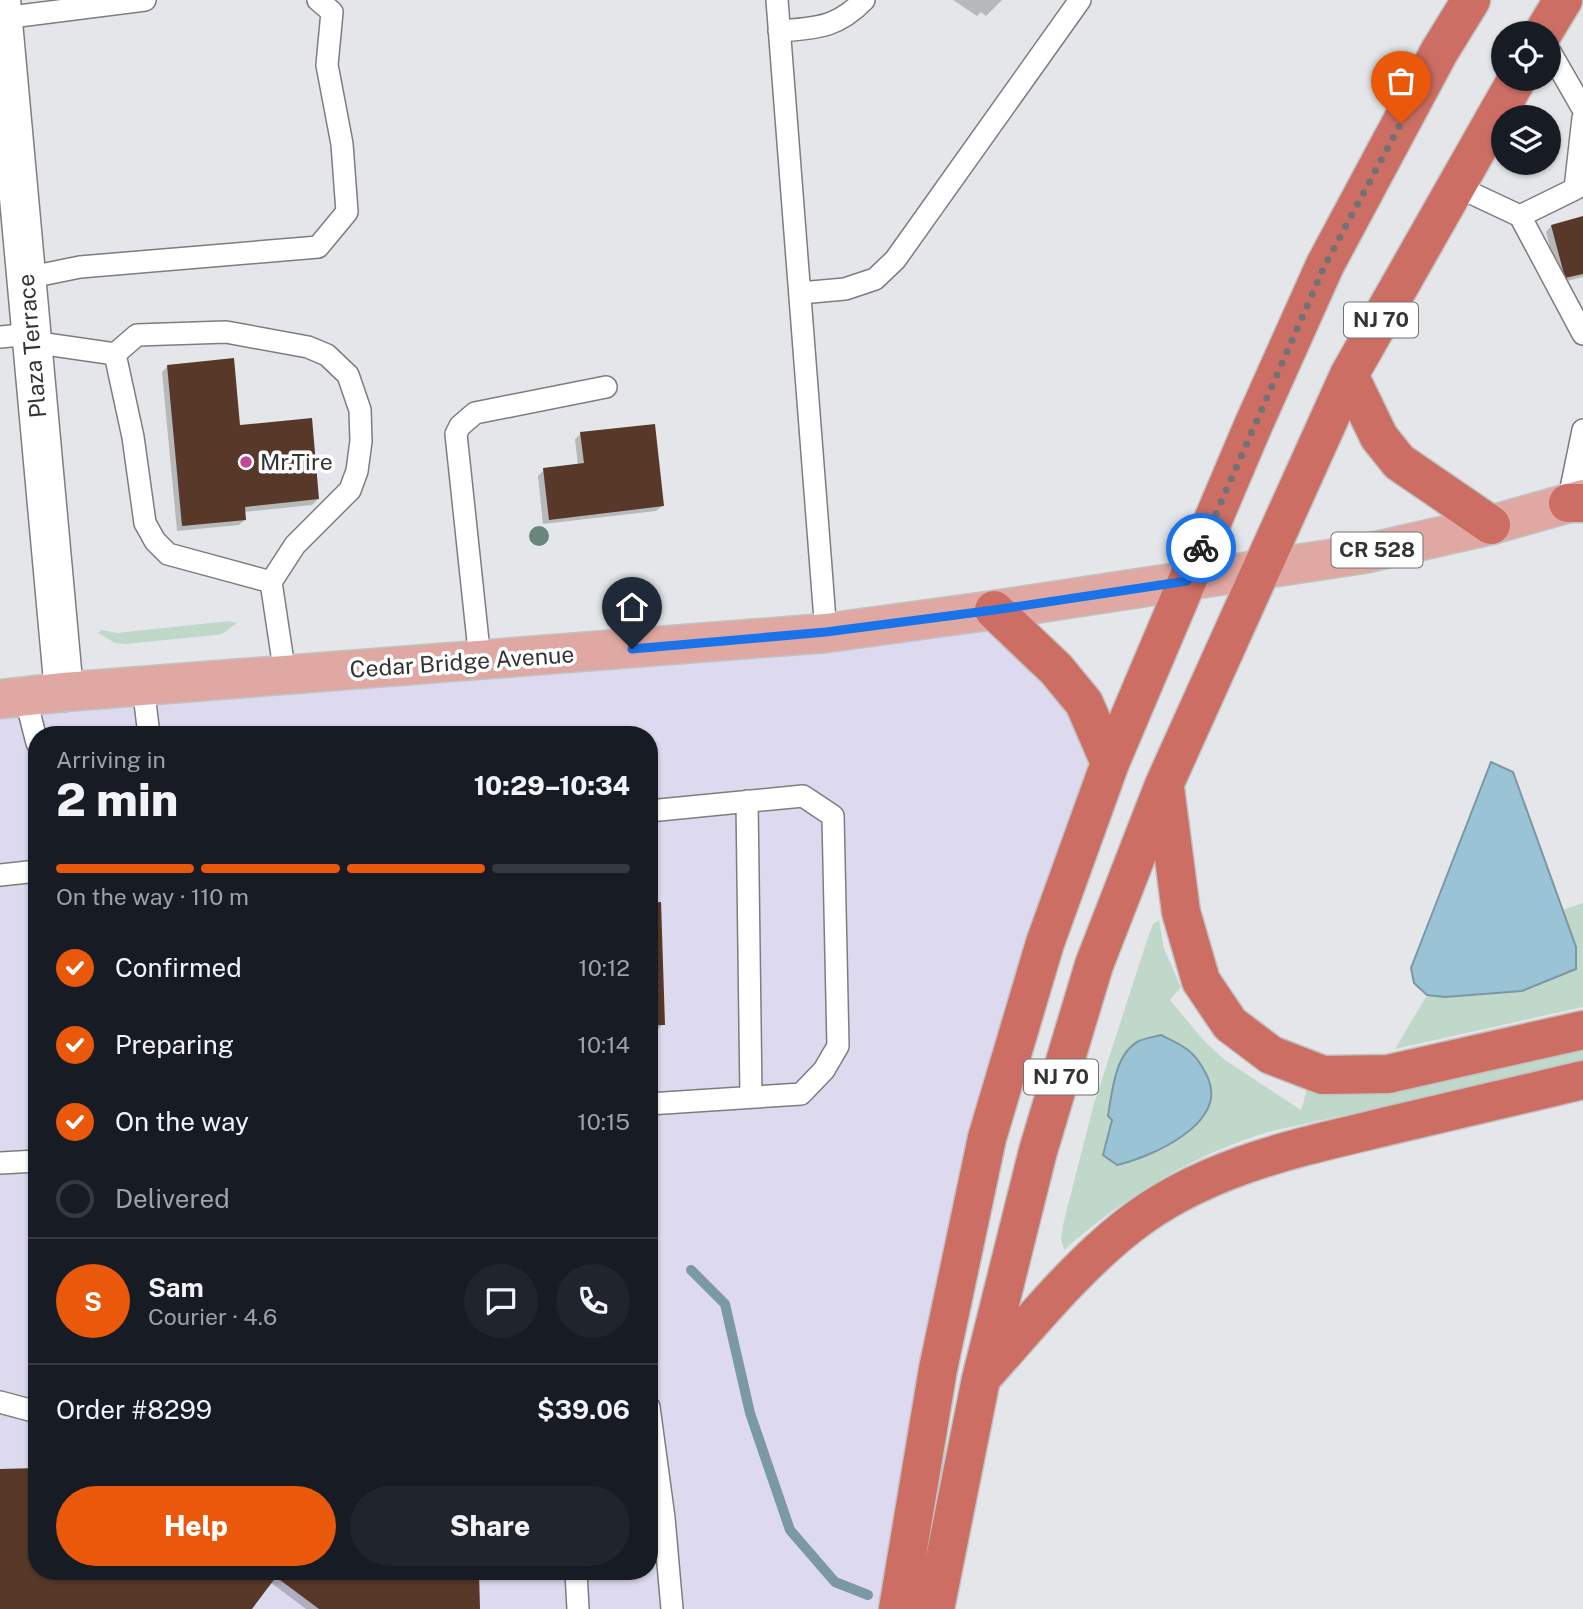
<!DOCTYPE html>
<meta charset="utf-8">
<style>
body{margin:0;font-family:"Public Sans",sans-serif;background:#20242c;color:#f1f3f6;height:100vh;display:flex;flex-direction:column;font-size:26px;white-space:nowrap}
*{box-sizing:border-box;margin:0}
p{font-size:23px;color:#9ea1a6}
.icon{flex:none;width:38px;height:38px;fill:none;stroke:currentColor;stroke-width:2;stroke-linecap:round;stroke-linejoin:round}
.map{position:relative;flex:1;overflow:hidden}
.sheet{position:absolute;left:28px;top:726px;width:630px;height:854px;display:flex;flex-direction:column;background:#171b24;border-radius:28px;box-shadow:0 2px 5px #0004}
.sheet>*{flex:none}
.buttons{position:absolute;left:1491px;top:21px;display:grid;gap:14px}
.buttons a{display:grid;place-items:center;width:70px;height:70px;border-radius:50%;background:#171b24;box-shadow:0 2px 5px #0004;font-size:35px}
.pin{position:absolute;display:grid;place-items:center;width:60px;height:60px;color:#fff;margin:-72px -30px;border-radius:50% 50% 50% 0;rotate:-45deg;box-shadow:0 0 7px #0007}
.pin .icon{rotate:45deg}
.courier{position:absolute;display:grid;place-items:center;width:70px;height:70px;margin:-35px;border:5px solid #1a73e8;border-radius:50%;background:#fff;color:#222;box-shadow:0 2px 9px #0007}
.overview em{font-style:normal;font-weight:800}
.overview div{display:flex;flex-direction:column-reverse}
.overview{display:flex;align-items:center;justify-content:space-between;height:119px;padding:0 28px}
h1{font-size:46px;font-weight:800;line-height:52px}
.bar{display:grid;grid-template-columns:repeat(4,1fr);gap:10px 7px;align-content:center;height:84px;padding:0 28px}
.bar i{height:9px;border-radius:5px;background:#363941}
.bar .current{background:#ea580c}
.bar p{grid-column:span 4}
.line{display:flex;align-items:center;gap:18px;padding:0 28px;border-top:2px solid #363941}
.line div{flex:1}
.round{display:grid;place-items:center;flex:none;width:74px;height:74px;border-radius:37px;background:#20242c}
ol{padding:0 28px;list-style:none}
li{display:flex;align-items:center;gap:21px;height:77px}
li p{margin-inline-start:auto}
li .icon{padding:7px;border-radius:50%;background:#ea580c;color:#fff;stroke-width:4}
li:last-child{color:#9ea1a6}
li i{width:38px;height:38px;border:4px solid #363941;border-radius:50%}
.button{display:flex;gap:14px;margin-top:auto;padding:14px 28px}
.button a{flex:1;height:80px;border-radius:42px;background:#ea580c;color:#fff;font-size:28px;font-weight:800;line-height:80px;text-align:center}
.button a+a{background:#20242c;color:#f1f3f6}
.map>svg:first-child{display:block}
.commercial{fill:#ddd9ef;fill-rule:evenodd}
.green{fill:#c0d8ca}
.water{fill:#9ac3d5;stroke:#7b98a5;stroke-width:2}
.shadow{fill:#0003}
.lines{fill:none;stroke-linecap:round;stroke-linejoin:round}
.stream{stroke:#7b98a5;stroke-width:10}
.building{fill:#583929}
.lane-casing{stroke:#7d7d80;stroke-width:24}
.street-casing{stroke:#7d7d80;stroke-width:41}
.primary-casing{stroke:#c2c2c2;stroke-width:41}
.highway-casing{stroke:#c2c2c2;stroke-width:41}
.lane{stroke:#fff;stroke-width:21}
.street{stroke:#fff;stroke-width:38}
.primary{stroke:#e0a8a2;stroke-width:38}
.highway{stroke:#cc6e64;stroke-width:38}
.tree{fill:#69867c}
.done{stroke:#727274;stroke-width:7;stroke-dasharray:0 12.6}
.route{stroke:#1a73e8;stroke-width:9}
.poi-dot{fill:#c44796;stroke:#fff;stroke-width:2.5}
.labels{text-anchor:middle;stroke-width:7;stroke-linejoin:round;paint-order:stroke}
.shield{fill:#fff;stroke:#717172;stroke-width:2}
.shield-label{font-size:21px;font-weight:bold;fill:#343435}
.street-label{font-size:23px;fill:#343435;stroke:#fff}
.poi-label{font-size:23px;fill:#343435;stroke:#fff;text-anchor:start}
</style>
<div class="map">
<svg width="1583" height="1609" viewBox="0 0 1583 1609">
<rect width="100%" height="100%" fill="#e5e6e9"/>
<!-- commercial -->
<path class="commercial" d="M994,610L1110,763L1045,943L898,1609H0V699ZM37,735H649V1572H37Z"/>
<!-- green -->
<path class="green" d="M229,621L237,623L222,634L216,635L126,644L115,643L98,633L101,630L117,633Z
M1583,903V1007L1395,1049L1427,995L1445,997L1576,947L1562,910Z
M1159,920L1164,949L1181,987L1170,1000L1205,1042L1225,1060L1301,1110L1308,1087L1583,1048V1063L1272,1131C1193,1154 1126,1196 1064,1250L1061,1239L1063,1225L1093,1107L1149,934L1153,924Z"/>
<!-- water -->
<path class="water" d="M1491,762L1513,772L1576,947V969L1522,991L1445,997L1427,995L1414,983L1411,968Z
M1161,1035C1169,1039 1178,1043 1185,1048C1195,1054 1203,1067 1208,1078C1228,1124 1151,1157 1117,1165L1103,1155L1112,1120L1108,1116C1112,1092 1115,1053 1139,1041C1146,1038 1154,1037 1161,1035Z"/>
<!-- shadow -->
<path class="shadow" d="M953,0H1002L986,16L981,12L977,16Z
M1583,218V277L1559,283L1546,232L1551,226Z
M168,366L239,427L318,499L312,505L244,512L245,520L239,525L177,531L162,372Z
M581,434L662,506L656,511L543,524L538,476L544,470L578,466L575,439Z
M649,905L663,1024L657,1030H649Z
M0,1470L37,1572H477L478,1609H306L270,1582L250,1609H0Z"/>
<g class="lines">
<!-- stream -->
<path class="stream" d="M691,1270L725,1304L750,1413L790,1530L835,1582L868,1595"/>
</g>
<!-- building -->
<path class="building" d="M1583,216V274L1565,278L1551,225Z
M234,358L240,425L312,418L319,499L245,507L246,520L182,526L167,365Z
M655,424L664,506L549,520L543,468L584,463L580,432Z
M661,902L665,1025H649V903Z
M37,1468V1572H479L480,1609H319L276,1577L252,1609H0V1469Z"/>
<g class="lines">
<defs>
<path id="lane" d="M777,0L826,633
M3,18L145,0
M779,31C816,28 837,28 864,0
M1549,50L1583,109
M1456,186L1520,216L1575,189L1583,118
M1520,216L1583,334
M26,278L80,267L318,247L347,212L342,144L327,65L332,12L318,0
M800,293L845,289L875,279L895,260L1080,0
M0,337L31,334
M32,342L115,354
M1568,503L1583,430
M271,582L168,554L155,541L145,523L133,437L115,354L137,335L226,332L308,347L327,355L348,375L360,410L361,441L357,471L350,490L295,545L271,582L285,675
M480,660L456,434L460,426L475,413L606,387
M143,686L149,735
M25,696L37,743
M747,801L751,1097
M649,811L803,796L833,816L838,1046L824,1070L801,1094L649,1104
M0,875L37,871
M0,1163L37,1161
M0,1402L37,1412
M649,1407L664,1518L672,1609
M576,1572L578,1609"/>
<path id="street" d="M1,0L64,692"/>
<path id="primary" d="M0,699L64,692L826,633L994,610L1363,554L1491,525L1583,499"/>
<path id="highway" d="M1543,33L1563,0
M1349,375L1379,437L1399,462L1491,525
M1568,503H1583
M994,610L1056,669L1084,703L1110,763
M1165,788L1181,912L1201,981L1230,1024L1271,1055L1323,1075L1388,1074L1583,1030
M984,1375C1030,1324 1074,1269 1127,1227C1203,1166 1301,1147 1392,1125C1456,1110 1519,1095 1583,1080
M898,1609L938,1369L987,1138L1045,943L1110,763L1252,428L1325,265L1439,52L1471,0
M935,1609L981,1379L1038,1151L1094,965L1164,785L1349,375L1517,79"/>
</defs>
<!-- lane casing -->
<use href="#lane" class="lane-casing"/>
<!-- street casing -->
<use href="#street" class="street-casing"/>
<!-- primary casing -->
<use href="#primary" class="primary-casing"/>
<!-- highway casing -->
<use href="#highway" class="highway-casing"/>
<!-- lane -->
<use href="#lane" class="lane"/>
<!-- street -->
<use href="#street" class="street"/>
<!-- primary -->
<use href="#primary" class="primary"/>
<!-- highway -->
<use href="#highway" class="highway"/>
</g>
<!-- trees -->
<circle class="tree" cx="539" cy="536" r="10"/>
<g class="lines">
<!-- done -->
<path class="done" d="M1201,548L1325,265L1401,123"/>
<!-- route -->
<path class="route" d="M632,649L826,632L994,610L1187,581L1201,548"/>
</g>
<!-- markers -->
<circle class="poi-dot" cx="246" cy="462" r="7"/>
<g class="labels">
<!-- shield labels -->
<g class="shield">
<rect x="1344" y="302.5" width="74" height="35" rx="5"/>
<rect x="1331.5" y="532.5" width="91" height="35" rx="5"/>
<rect x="1024" y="1059.5" width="74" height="35" rx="5"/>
</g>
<g class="shield-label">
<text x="1381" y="327">NJ 70</text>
<text x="1377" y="557">CR 528</text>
<text x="1061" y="1084">NJ 70</text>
</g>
<!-- street labels -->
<g class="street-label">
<text transform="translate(32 346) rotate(-95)" y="8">Plaza Terrace</text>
<text transform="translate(462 662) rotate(-4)" y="8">Cedar Bridge Avenue</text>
</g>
<!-- poi labels -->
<g class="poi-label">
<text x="260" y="470">Mr.Tire</text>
</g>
</g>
</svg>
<div class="buttons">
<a><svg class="icon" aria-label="locate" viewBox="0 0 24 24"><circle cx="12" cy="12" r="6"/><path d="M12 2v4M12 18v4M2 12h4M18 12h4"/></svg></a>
<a><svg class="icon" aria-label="layers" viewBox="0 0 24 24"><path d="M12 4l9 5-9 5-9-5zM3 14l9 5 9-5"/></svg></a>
</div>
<div class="pin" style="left:1401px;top:123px;background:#ea580c"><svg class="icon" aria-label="bag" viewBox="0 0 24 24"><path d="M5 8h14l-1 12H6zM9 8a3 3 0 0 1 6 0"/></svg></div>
<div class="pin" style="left:632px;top:649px;background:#1f2937"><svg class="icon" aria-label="home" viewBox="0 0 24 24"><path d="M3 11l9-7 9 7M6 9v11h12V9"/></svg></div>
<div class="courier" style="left:1201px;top:548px"><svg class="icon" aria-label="bike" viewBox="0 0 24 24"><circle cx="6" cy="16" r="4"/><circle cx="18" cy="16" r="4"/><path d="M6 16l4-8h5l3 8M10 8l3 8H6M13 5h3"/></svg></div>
<section class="sheet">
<div class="overview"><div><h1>2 min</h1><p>Arriving in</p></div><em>10:29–10:34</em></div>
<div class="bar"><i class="current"></i><i class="current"></i><i class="current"></i><i></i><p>On the way · 110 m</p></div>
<ol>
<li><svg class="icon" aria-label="check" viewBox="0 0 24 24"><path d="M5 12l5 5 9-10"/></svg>Confirmed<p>10:12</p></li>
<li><svg class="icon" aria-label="check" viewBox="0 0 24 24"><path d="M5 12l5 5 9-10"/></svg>Preparing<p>10:14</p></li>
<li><svg class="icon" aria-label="check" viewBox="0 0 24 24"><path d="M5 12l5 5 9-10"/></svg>On the way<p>10:15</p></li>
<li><i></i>Delivered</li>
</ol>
<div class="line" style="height:126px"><b class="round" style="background:#ea580c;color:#fff">S</b><div><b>Sam</b><p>Courier · 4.6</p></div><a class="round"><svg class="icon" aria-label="chat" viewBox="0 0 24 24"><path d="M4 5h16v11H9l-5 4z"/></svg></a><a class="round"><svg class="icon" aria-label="phone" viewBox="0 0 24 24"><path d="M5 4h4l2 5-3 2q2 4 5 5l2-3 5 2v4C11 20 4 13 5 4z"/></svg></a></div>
<div class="line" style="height:91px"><div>Order #8299</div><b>$39.06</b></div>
<div class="button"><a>Help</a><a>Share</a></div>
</section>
</div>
